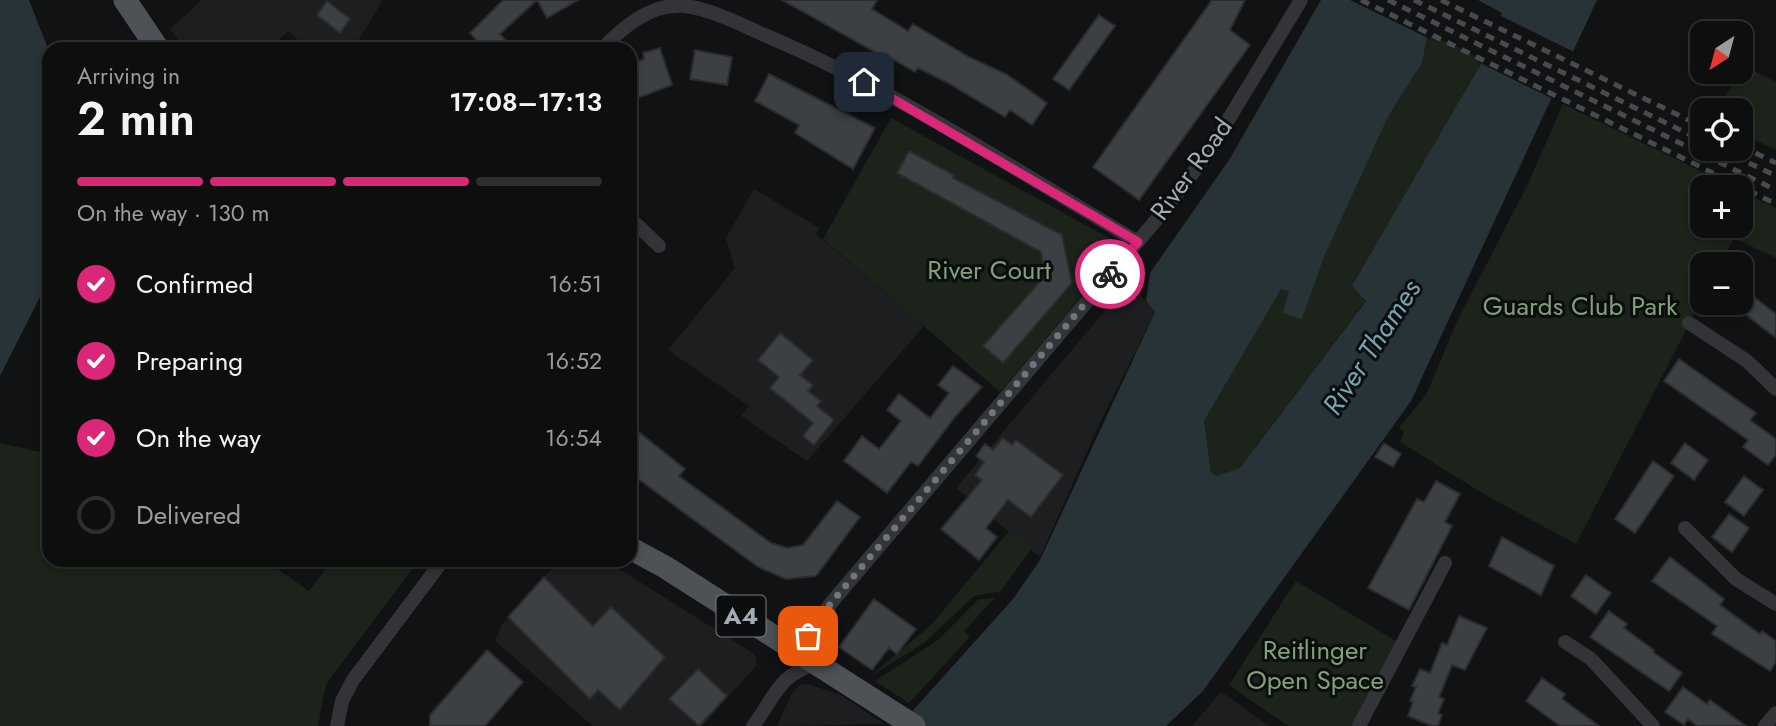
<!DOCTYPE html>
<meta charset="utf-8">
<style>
body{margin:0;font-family:Jost,sans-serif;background:#161717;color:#f1f3f6;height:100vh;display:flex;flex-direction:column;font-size:26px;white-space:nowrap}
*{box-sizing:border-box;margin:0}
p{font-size:23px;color:#9a9c9e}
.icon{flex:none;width:38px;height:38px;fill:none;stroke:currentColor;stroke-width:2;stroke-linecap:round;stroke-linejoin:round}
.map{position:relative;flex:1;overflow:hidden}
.drawer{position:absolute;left:42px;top:42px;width:595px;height:525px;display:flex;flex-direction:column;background:#0d0e0e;border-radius:21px;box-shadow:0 4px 10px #0003,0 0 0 2px #2d2e2e}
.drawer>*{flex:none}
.needle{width:46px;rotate:216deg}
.fabs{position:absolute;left:1690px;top:21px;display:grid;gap:14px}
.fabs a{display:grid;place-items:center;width:63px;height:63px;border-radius:14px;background:#0d0e0e;box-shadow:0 4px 10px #0003,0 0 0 2px #2d2e2e;font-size:35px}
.pin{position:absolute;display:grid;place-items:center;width:60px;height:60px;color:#fff;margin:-30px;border-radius:14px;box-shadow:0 4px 10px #0006}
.courier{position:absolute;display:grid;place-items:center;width:70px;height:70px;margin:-35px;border:5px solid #db2777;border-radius:50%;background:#fff;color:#222;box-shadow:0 2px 9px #0007}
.summary em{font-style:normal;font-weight:600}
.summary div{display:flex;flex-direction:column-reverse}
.summary{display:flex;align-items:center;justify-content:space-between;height:119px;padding:0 35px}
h1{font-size:46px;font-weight:600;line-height:52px}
.bar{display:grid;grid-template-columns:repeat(4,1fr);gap:10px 7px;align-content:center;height:84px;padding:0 35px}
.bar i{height:9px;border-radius:5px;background:#2d2e2e}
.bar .active{background:#db2777}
.bar p{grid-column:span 4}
ol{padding:0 35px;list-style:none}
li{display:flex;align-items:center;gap:21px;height:77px}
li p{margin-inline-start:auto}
li .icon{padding:7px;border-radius:50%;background:#db2777;color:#fff;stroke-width:4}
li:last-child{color:#9a9c9e}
li i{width:38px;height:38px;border:4px solid #2d2e2e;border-radius:50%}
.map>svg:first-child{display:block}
.built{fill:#1d1e20}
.green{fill:#1c231b}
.water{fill:#273337}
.pier{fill:#111213}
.building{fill:#3d4043;stroke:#2b2c2f;stroke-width:2}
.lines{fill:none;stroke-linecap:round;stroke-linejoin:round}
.minor{stroke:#323438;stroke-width:14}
.primary{stroke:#4e5257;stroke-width:23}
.rail{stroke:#474b4f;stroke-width:5;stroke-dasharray:9 7;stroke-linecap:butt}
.done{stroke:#6f767c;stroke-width:7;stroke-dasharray:0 12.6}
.route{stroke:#db2777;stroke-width:9}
.labels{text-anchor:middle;stroke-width:6;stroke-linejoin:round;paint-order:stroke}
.shield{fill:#0c0d0e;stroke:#757c82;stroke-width:2}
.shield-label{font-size:24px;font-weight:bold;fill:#a2acb4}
.street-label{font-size:26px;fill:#a2acb4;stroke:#0c0d0e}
.park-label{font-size:26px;fill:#7ea177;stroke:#0c0d0e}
.water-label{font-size:28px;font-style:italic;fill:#76a3b2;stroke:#0c0d0e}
</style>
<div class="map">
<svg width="1776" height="726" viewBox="0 0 1776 726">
<rect width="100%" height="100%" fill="#111213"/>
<!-- built -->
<path class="built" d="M202,0H383L353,49H306L289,31L268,49H185L170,29Z
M754,189L819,228L816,234L924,326L807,461L741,416L749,406L668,350L735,268L726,238Z
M1129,282L1155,312L1098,427L1040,557L956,488Z
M560,560H605L753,653L756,657V666L702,726H593L495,641L502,624Z
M807,684L839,694L884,724L777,726L792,693L800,685Z
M1220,693H1223L1269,726H1192Z"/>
<!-- green -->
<path class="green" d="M1428,33L1483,60L1465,90L1366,300L1240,468L1216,476L1211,472L1204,421L1281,288L1289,291L1302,318L1324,257L1388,117L1422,63Z
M1742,65L1776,82V150L1741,133V110H1719L1738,72H1741Z
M1563,104L1733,187H1703V226H1741V191L1776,208V258L1734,238L1720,264H1703V297L1576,544L1487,496L1400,442L1404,432L1399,428L1426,395L1458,319L1527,186Z
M891,118L1109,238L1116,246L1114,258L1000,392L823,239Z
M0,443L49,454V560H265L309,591L332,560H419L326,684L318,726H0Z
M1009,531L1032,548L1001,591L974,596L923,644L869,677L932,624Z
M1296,581L1396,641L1354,726H1288L1229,685Z
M995,598L964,631L970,637L909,703L875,681L938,640L979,599Z"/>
<!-- water -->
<path class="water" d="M0,0H29L49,51V279L0,376Z
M1321,0H1445L1428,33L1422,63L1388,117L1324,257L1302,319L1283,313L1289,291L1281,289L1204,421L1211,472L1216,476L1240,468L1366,301L1352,286L1483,60L1502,13L1478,0H1597L1411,401L1203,691L1166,726H899L1013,599L1040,560L1155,312L1146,301L1150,273L1229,160Z"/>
<!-- pier -->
<path class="pier" d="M1350,0H1449L1430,39Z
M1497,14L1576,53L1555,100L1478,62Z"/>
<!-- building -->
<path class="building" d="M503,0H578L547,18L537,0L500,34L514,49H484L470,33Z
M782,0H877L872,9L908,31L913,24L969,57L1006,74L1047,103L1032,125L1010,110L1005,117L948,83L918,68L915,72L885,55L884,57Z
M1212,0H1245L1230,30L1250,45L1139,200L1093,167Z
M327,1L350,19L340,33L317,15Z
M1099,15L1115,26L1069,90L1053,79Z
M660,48L672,85L630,101V65L644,59L643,53Z
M695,50L732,57L727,85L690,79Z
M769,74L875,128L853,169L795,133L799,125L755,101Z
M909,151L954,175L953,178L1062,235L1072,283L1003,363L983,346L1045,276L1041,252L897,173Z
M1741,287L1776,314V338L1741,311Z
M780,333L813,360L800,375L813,385L808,391L821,401L817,406L834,420L814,445L803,436L813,423L770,388L779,377L758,360Z
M1679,359L1756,413L1750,420L1776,439V455L1768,465L1743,447L1748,440L1664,381Z
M953,366L982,387L955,417L918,466L911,462L887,493L844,461L862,436L879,449L901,421L887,410L899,394L930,418L949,393L938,385Z
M630,425L685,469L679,476L771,543L787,548L803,545L837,501L860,517L816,576L786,579L758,567L630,473Z
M1003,438L1012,445L1016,440L1063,475L1031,517L1008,500L986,528L997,537L979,560L941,529L982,480L975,475L984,462L976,456L985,444L993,450Z
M1384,443L1401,454L1393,467L1375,457Z
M1685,443L1708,460L1694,480L1671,463Z
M1653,461L1674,476L1635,533L1615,519Z
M1744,476L1763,490L1744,516L1725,502Z
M1436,481L1460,494L1445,522L1452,526L1409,610L1368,588L1417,499L1424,502Z
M1729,514L1749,528L1732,552L1712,537Z
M1502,537L1554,566L1541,595L1489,566Z
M1670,557L1724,599L1720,605L1760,634L1762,631L1776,641V662L1770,671L1712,634L1717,626L1652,581Z
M1586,575L1611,593L1596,614L1571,596Z
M544,577L593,626L611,607L665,657L620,710L598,690L590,699L508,617Z
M874,599L916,629L897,654L889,648L872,670L839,647Z
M1609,611L1627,624L1624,628L1654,650L1653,652L1682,673L1669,691L1590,637Z
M1459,616L1487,628L1465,670L1452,665L1439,697L1444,699L1438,713L1442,715L1438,726H1432L1408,716L1413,702L1410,701L1416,687L1412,686L1420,669L1430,673L1442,643L1447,645Z
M487,650L523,682L485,726H430V715Z
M698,669L727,696L699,726L669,699Z
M1542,678L1565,694L1562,699L1599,726H1560L1526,701Z
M1683,687L1707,704L1710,700L1746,726H1697L1688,719L1684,725L1665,712Z"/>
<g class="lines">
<!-- minor -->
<path class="minor" d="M602,49C623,27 651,3 684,6C710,8 746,27 769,37C898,92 1017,171 1138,242
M630,218L659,246
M1689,323L1747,361L1776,389
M1685,528L1736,579L1776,604
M1565,642L1591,659L1653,726
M798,651L831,603L1163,212L1208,153L1301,0
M337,726L342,701L353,680L443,560
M753,726C776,696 777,675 818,663
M1359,726L1445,563
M1765,726L1776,713"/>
<!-- primary -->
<path class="primary" d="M125,0L158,49
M630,548L665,567L914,726"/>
<!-- rail -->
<path class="rail" d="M1361,0L1776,204
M1388,0L1776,190
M1414,0L1703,141
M1441,0L1703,127
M1741,146L1776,163
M1720,149L1776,176"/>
</g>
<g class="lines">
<!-- done -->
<path class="done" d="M808,636L831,603L1110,274"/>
<!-- route -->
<path class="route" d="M864,82L1138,242L1110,274"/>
</g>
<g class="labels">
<!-- shield labels -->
<rect class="shield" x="716.5" y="595.5" width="49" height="41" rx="5"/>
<g class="shield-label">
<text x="741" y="624">A4</text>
</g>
<!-- street labels -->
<g class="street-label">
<text transform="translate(1191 169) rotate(-54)" y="9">River Road</text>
</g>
<!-- park labels -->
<g class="park-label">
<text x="989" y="279">River Court</text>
<text x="1580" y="315">Guards Club Park</text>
<text x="1315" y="659">Reitlinger<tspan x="1315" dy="30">Open Space</tspan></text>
</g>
<!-- water labels -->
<g class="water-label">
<text transform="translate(1371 347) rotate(-57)" y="10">River Thames</text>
</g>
</g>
</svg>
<div class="fabs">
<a><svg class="needle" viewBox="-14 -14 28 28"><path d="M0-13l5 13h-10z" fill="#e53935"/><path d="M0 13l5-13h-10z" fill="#9a9c9e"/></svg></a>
<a><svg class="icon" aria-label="locate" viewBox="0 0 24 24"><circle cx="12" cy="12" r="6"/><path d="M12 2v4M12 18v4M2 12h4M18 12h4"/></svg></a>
<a>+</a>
<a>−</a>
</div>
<div class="pin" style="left:808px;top:636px;background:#ea580c"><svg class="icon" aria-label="bag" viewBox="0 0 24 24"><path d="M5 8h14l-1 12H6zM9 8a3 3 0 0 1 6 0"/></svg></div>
<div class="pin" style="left:864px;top:82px;background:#1f2937"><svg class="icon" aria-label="home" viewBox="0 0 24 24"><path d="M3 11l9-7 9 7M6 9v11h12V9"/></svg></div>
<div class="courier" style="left:1110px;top:274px"><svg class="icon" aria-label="bike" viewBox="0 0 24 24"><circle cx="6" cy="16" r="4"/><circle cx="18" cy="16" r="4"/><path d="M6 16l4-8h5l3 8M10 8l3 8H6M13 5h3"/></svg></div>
<section class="drawer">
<div class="summary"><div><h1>2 min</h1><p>Arriving in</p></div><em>17:08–17:13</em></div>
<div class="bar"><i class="active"></i><i class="active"></i><i class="active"></i><i></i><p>On the way · 130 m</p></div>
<ol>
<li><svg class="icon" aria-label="check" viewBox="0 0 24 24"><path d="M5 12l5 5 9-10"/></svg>Confirmed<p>16:51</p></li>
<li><svg class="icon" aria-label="check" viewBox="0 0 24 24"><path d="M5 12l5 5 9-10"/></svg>Preparing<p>16:52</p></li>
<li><svg class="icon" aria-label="check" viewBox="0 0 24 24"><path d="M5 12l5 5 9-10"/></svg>On the way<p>16:54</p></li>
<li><i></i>Delivered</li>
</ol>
</section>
</div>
